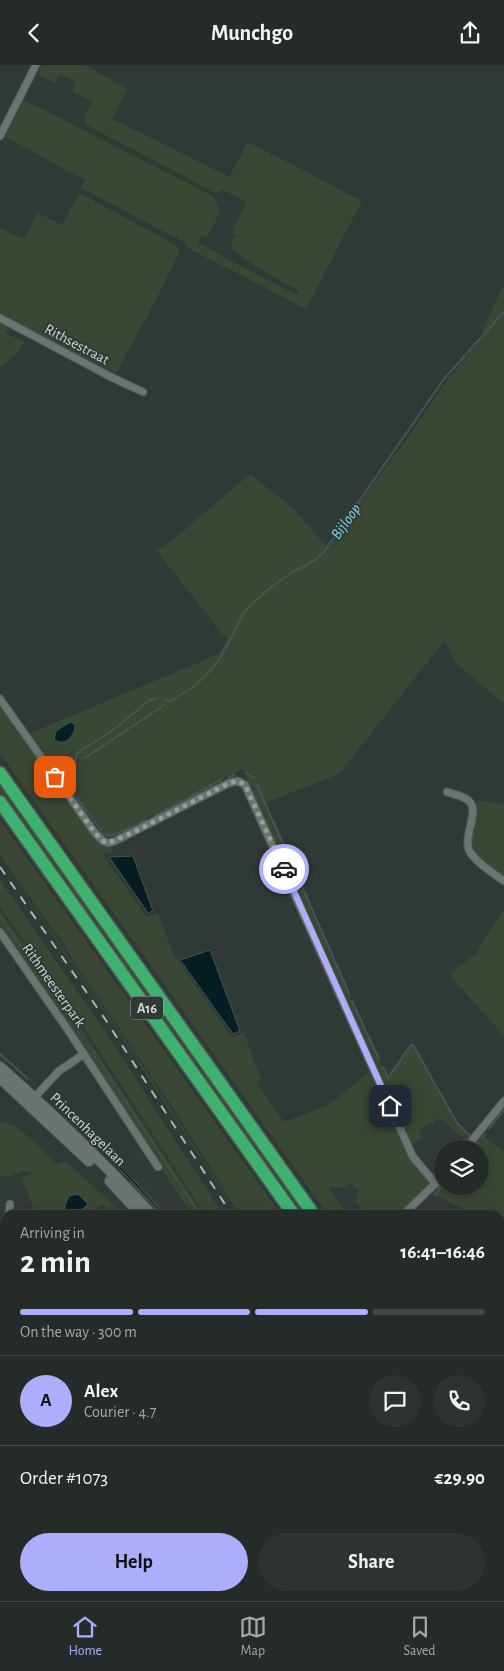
<!DOCTYPE html>
<meta charset="utf-8">
<style>
body{margin:0;font-family:"Alegreya Sans",sans-serif;background:#2d3331;color:#f1f3f6;height:100vh;display:flex;flex-direction:column;font-size:19px;white-space:nowrap}
*{box-sizing:border-box;margin:0}
p{font-size:16px;color:#a3a7a8}
.icon{flex:none;width:28px;height:28px;fill:none;stroke:currentColor;stroke-width:2;stroke-linecap:round;stroke-linejoin:round}
.map{position:relative;flex:1;overflow:hidden}
.details{position:absolute;left:0px;top:1145px;width:505px;height:391px;display:flex;flex-direction:column;background:#252b29;border-radius:15px 15px 0 0;box-shadow:0 2px 8px #0003,0 0 0 1px #424746}
.details>*{flex:none}
.buttons{position:absolute;left:434px;top:1075px;display:grid;gap:10px}
.buttons a{display:grid;place-items:center;width:55px;height:55px;border-radius:50%;background:#252b29;box-shadow:0 2px 8px #0003,0 0 0 1px #424746;font-size:25px}
.pin{position:absolute;display:grid;place-items:center;width:42px;height:42px;color:#fff;margin:-21px;border-radius:10px;box-shadow:0 2px 8px #0006}
.courier{position:absolute;display:grid;place-items:center;width:50px;height:50px;margin:-25px;border:4px solid #abaffb;border-radius:50%;background:#fff;color:#222;box-shadow:0 1px 6px #0007}
.overview em{font-style:normal;font-weight:700}
.overview div{display:flex;flex-direction:column-reverse}
.overview{display:flex;align-items:center;justify-content:space-between;height:85px;padding:0 20px}
h1{font-size:32px;font-weight:700;line-height:38px}
.bar{display:grid;grid-template-columns:repeat(4,1fr);gap:8px 5px;align-content:center;height:60px;padding:0 20px}
.bar i{height:6px;border-radius:4px;background:#424746}
.bar .selected{background:#abaffb}
.bar p{grid-column:span 4}
.line{display:flex;align-items:center;gap:12px;padding:0 20px;border-top:1px solid #424746}
.line div{flex:1}
.round{display:grid;place-items:center;flex:none;width:52px;height:52px;border-radius:26px;background:#2d3331}
.cta{display:flex;gap:10px;margin-top:auto;padding:10px 20px}
.cta a{flex:1;height:58px;border-radius:30px;background:#abaffb;color:#111;font-size:20px;font-weight:700;line-height:58px;text-align:center}
.cta a+a{background:#2d3331;color:#f1f3f6}
header{display:flex;justify-content:space-between;align-items:center;height:65px;padding:0 20px;background:#252b29;font-size:22px;font-weight:700}
.tabs{display:flex;justify-content:space-around;align-items:center;height:70px;border-top:1px solid #424746;background:#252b29;font-size:14px;color:#a3a7a8}
.tabs a{display:grid;justify-items:center;gap:2px}
.tabs .selected{color:#abaffb}
.map>svg:first-child{display:block}
.green{fill:#3a4732}
.water{fill:#051e24;stroke:#425558}
.lines{fill:none;stroke-linecap:round;stroke-linejoin:round}
.stream{stroke:#425558;stroke-width:2}
.minor-casing{stroke:#505654;stroke-width:9}
.tertiary-casing{stroke:#505654;stroke-width:11}
.secondary-casing{stroke:#505654;stroke-width:12}
.motorway-casing{stroke:#505654;stroke-width:15}
.minor{stroke:#6b7471;stroke-width:7}
.tertiary{stroke:#6b7471;stroke-width:9}
.secondary{stroke:#6b7471;stroke-width:10}
.motorway{stroke:#3fb16f;stroke-width:12}
.rail{stroke:#aeb4b2;stroke-width:2;stroke-dasharray:9 9;stroke-linecap:butt}
.done{stroke:#989e9c;stroke-width:5;stroke-dasharray:0 9}
.route{stroke:#abaffb;stroke-width:6}
.labels{text-anchor:middle;stroke-width:4;stroke-linejoin:round;paint-order:stroke}
.shield{fill:#313937;stroke:#a0a6a4;stroke-width:1}
.shield-label{font-size:14px;font-weight:bold;fill:#cfd4d2}
.street-label{font-size:15px;fill:#cfd4d2;stroke:#313937}
.water-label{font-size:16px;font-style:italic;fill:#81d2e9;stroke:#313937}
</style>
<header><svg class="icon" aria-label="back" viewBox="0 0 24 24"><path d="M15 5l-7 7 7 7"/></svg>Munchgo<svg class="icon" aria-label="share" viewBox="0 0 24 24"><path d="M12 15V3M7 8l5-5 5 5M5 13v7h14v-7"/></svg></header>
<div class="map">
<svg width="504" height="1536" viewBox="0 0 504 1536">
<rect width="100%" height="100%" fill="#313937"/>
<!-- green -->
<path class="green" d="M42,0H85L127,24L112,54L229,112L248,77L362,136L306,244L186,182L188,179L81,123L85,115L5,72L24,35L213,131L220,147L207,173L202,170L198,178L296,230L299,225C272,212 253,202 231,182L235,171L233,163L247,137L223,125L215,128L85,59L86,55L84,52L92,36L73,27L75,16L60,9L55,18L38,10Z
M79,128L176,180L179,188L156,235L116,308L0,250V163L24,174L38,148L62,160Z
M504,219V639L455,597L445,575L339,709L265,738L317,859L387,1013L409,982L413,981L457,1060L471,1071L467,1076L440,1053L419,1065L423,1073L411,1079L384,1019L368,988L243,704L109,772L107,771L30,668L219,589L227,575L157,486L180,469L250,409L293,443L327,482L409,371L446,316L484,271L482,266Z
M0,254L13,261L5,268L25,277L15,290L0,303Z
M0,639L114,788L102,789L147,852L158,848L175,894L176,893L232,972L244,968L261,1015L256,1017L284,1057C299,1051 317,1046 331,1038C345,1028 357,1016 371,1006L411,1095L433,1119L399,1150H367L356,1137L358,1125L350,1118L344,1122H328L348,1150H328L0,688Z
M0,718L307,1150H301L0,727Z
M477,735L504,739V812L475,787C466,771 477,752 477,735Z
M0,755L281,1150H240L179,1052L68,887L61,873L53,865L0,790Z
M0,794C83,910 163,1029 238,1150L115,962Z
M0,815L106,968L223,1150H205L83,961L0,842Z
M504,844V971L450,911L455,905L477,888L483,876Z
M0,846L80,962L203,1150H192L73,967L0,861Z
M0,1056C23,1060 39,1084 56,1099L66,1096L124,1150H112L102,1139L90,1150H36L22,1113L36,1107L23,1106L11,1111L0,1112Z
M482,1070L504,1087V1255L500,1257V1150H477L433,1129L442,1118V1121H480V1084H471Z
M134,1114L169,1150H154L128,1122Z
M113,1531H203L194,1536H113Z"/>
<!-- water -->
<path class="water" d="M70,657L75,660C75,671 64,683 54,674L56,666Z
M133,791L153,846L148,848L109,792Z
M0,851L79,964L200,1150L78,965Z
M210,885L240,966L233,969L180,895Z
M52,1036H54L127,1108L165,1150H163L126,1110Z
M78,1129L88,1139L79,1147V1150H66L65,1140L69,1131Z"/>
<g class="lines">
<!-- stream -->
<path class="stream" d="M164,634L171,636L196,620L212,604L219,595L245,546L271,522L291,508L315,495L323,488L444,314L504,247
M85,693L164,640
M246,708L254,713
M58,710L74,700L77,688L113,665L148,636L157,633
M229,712L234,710
M65,716L103,768L108,771L116,769L146,755
M257,720L349,928
M154,751L221,715
M352,936L379,994
M0,989L28,1014
M383,1002L388,1013L410,981L413,980L457,1058L470,1071
M489,1064L504,1045
M483,1073L485,1069
M474,1084L478,1078
M435,1130L442,1121
M500,1307L504,1306
M271,1536L280,1531"/>
<defs>
<path id="minor" d="M0,71L36,0
M0,253L111,312L143,327
M0,634L95,768L103,776L109,778L115,776L229,718L238,716L245,720L413,1092L436,1119
M447,727C453,729 464,731 469,736C480,746 463,771 469,785C474,796 494,809 504,816
M0,867L68,965L158,1102
M32,1035L59,1006L84,989
M465,1084L504,1036
M9,1150L10,1139
M403,1150L442,1112
M0,1178H5
M500,1299L504,1297
M0,1332H5
M0,1462H5
M83,1531L84,1536"/>
<path id="tertiary" d="M0,1456H5"/>
<path id="secondary" d="M0,1002C53,1049 104,1098 152,1150
M0,1013L89,1096
M110,1116L141,1150
M500,1390L504,1388
M223,1536L231,1531
M248,1536L256,1531"/>
<path id="motorway" d="M0,708L314,1150
M0,737L294,1150
M500,1371L504,1374
M500,1408L504,1414
M500,1439L504,1445
M500,1517L504,1520"/>
</defs>
<!-- minor casing -->
<use href="#minor" class="minor-casing"/>
<!-- tertiary casing -->
<use href="#tertiary" class="tertiary-casing"/>
<!-- secondary casing -->
<use href="#secondary" class="secondary-casing"/>
<!-- motorway casing -->
<use href="#motorway" class="motorway-casing"/>
<!-- minor -->
<use href="#minor" class="minor"/>
<!-- tertiary -->
<use href="#tertiary" class="tertiary"/>
<!-- secondary -->
<use href="#secondary" class="secondary"/>
<!-- motorway -->
<use href="#motorway" class="motorway"/>
<!-- rail -->
<path class="rail" d="M0,802L105,954L232,1150
M455,1531L458,1536"/>
</g>
<g class="lines">
<!-- done -->
<path class="done" d="M55,712L95,768L103,776L108,778L134,767L229,718L238,716L245,720L284,804"/>
<!-- route -->
<path class="route" d="M284,804L390,1041"/>
</g>
<g class="labels">
<!-- shield labels -->
<rect class="shield" x="131" y="931.5" width="32" height="23" rx="4"/>
<g class="shield-label">
<text x="147" y="948">A16</text>
</g>
<!-- street labels -->
<g class="street-label">
<text transform="translate(77 279) rotate(28)" y="5">Rithsestraat</text>
<text transform="translate(54 920) rotate(55)" y="5">Rithmeesterpark</text>
<text transform="translate(88 1064) rotate(44)" y="5">Princenhagelaan</text>
</g>
<!-- water labels -->
<g class="water-label">
<text transform="translate(345 456) rotate(-55)" y="6">Bijloop</text>
</g>
</g>
</svg>
<div class="buttons">
<a><svg class="icon" aria-label="layers" viewBox="0 0 24 24"><path d="M12 4l9 5-9 5-9-5zM3 14l9 5 9-5"/></svg></a>
</div>
<div class="pin" style="left:55px;top:712px;background:#ea580c"><svg class="icon" aria-label="bag" viewBox="0 0 24 24"><path d="M5 8h14l-1 12H6zM9 8a3 3 0 0 1 6 0"/></svg></div>
<div class="pin" style="left:390px;top:1041px;background:#1f2937"><svg class="icon" aria-label="home" viewBox="0 0 24 24"><path d="M3 11l9-7 9 7M6 9v11h12V9"/></svg></div>
<div class="courier" style="left:284px;top:804px"><svg class="icon" aria-label="car" viewBox="0 0 24 24"><path d="M5 17H2v-5l4-1 3-4h7l3 4 3 1v5h-3M9 17h6M6 11h13"/><circle cx="7" cy="17" r="2"/><circle cx="17" cy="17" r="2"/></svg></div>
<section class="details">
<div class="overview"><div><h1>2 min</h1><p>Arriving in</p></div><em>16:41–16:46</em></div>
<div class="bar"><i class="selected"></i><i class="selected"></i><i class="selected"></i><i></i><p>On the way · 300 m</p></div>
<div class="line" style="height:90px"><b class="round" style="background:#abaffb;color:#111">A</b><div><b>Alex</b><p>Courier · 4.7</p></div><a class="round"><svg class="icon" aria-label="chat" viewBox="0 0 24 24"><path d="M4 5h16v11H9l-5 4z"/></svg></a><a class="round"><svg class="icon" aria-label="phone" viewBox="0 0 24 24"><path d="M5 4h4l2 5-3 2q2 4 5 5l2-3 5 2v4C11 20 4 13 5 4z"/></svg></a></div>
<div class="line" style="height:65px"><div>Order #1073</div><b>€29.90</b></div>
<div class="cta"><a>Help</a><a>Share</a></div>
</section>
</div>
<nav class="tabs">
<a class="selected"><svg class="icon" aria-label="home" viewBox="0 0 24 24"><path d="M3 11l9-7 9 7M6 9v11h12V9"/></svg>Home</a>
<a><svg class="icon" aria-label="map" viewBox="0 0 24 24"><path d="M3 6l6-2 6 2 6-2v14l-6 2-6-2-6 2zM9 4v14M15 6v14"/></svg>Map</a>
<a><svg class="icon" aria-label="saved" viewBox="0 0 24 24"><path d="M7 4h10v16l-5-4-5 4z"/></svg>Saved</a>
</nav>
